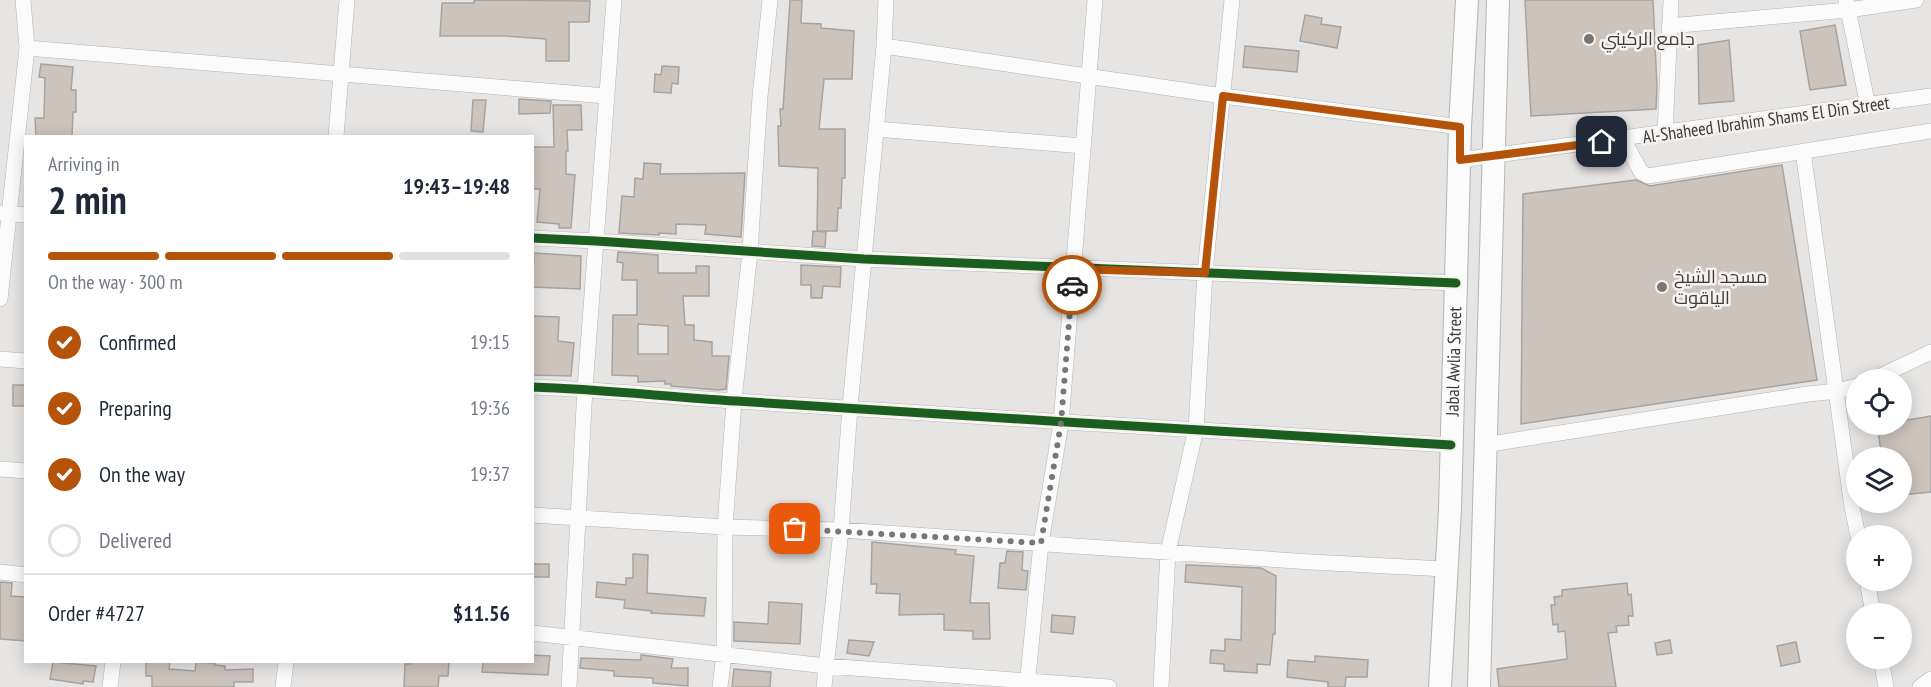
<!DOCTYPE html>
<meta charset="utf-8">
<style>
body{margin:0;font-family:"PT Sans Narrow",Cairo,sans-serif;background:#f2f2f3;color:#1f2937;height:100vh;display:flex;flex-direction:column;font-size:22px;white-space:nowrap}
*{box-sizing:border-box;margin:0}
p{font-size:20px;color:#747a83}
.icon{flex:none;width:33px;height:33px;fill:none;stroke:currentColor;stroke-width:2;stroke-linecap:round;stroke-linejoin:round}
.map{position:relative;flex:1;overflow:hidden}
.details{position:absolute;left:24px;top:135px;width:510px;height:528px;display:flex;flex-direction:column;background:#fff;border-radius:0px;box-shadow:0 3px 15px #0003}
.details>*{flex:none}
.fabs{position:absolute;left:1846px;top:369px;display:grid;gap:12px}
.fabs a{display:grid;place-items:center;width:66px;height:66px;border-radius:50%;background:#fff;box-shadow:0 3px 15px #0003;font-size:30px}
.pin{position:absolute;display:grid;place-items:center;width:51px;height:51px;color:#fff;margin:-26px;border-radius:12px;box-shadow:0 3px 9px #0006}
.courier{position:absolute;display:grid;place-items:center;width:60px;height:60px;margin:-30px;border:4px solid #b45309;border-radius:50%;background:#fff;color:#222;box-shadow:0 2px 8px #0007}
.headline em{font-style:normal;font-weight:600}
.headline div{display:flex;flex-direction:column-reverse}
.headline{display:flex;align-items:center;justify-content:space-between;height:102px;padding:0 24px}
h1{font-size:39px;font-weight:600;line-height:45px}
.bar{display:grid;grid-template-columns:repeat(4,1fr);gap:9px 6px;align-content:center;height:72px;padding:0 24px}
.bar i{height:8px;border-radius:4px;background:#e0e1e3}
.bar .selected{background:#b45309}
.bar p{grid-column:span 4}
.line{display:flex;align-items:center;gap:15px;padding:0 24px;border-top:2px solid #e0e1e3}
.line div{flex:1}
ol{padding:0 24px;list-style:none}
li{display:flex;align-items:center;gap:18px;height:66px}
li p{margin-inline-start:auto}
li .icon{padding:6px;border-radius:50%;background:#b45309;color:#fff;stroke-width:4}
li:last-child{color:#747a83}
li i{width:33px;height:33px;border:3px solid #e0e1e3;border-radius:50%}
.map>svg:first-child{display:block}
.building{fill:#cdc3bd;stroke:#a5a4a3;stroke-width:1.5;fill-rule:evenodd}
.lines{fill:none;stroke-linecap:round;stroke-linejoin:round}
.minor-casing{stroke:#b4b4b2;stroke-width:16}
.primary-casing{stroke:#b4b4b2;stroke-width:24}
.minor{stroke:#fbfbfb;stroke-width:15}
.primary{stroke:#fbfbfb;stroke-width:22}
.cycleway-casing{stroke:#f5f2f0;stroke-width:13}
.cycleway{stroke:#1b5e20;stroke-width:9}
.done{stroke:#787776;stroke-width:6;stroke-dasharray:0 10.8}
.route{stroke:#b45309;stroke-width:8}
.poi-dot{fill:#787776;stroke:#f5f2f0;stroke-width:2}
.labels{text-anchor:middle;stroke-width:5;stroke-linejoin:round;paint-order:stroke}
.poi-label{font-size:18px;fill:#3d3c3b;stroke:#f5f2f0;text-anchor:start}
.street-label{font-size:18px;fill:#3d3c3b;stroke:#f5f2f0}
</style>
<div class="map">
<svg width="1931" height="687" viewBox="0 0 1931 687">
<rect width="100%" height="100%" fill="#e7e5e4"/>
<!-- building -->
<path class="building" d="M474,0L590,1L589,22H569V61H546V39L506,36H440L442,3H474Z
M790,0H802L801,23L821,24V28L854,31L852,79H824L819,129H845V178H842L841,208H838L837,231H817L818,168L779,166L778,126H781L780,109H783L785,79Z
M1525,0H1653L1657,87L1656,109L1531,116Z
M1305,15L1322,18L1321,24L1341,27L1337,48L1300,41Z
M1835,25L1846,85L1810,90L1800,31Z
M1729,40L1734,101L1699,104L1698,45Z
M1245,46L1299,51L1297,72L1243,67Z
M41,64L73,67L71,90H76V112H73L72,136H36L35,118H44L45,78L39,77Z
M662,66L679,67L678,84L672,83L671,93L654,92L655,74L661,75Z
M519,99L551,101L550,113L519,114Z
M473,100H486L483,132L471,131Z
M553,105H581L582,130H567L568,151H566V174L575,175L571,228H559V224L537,222L540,189H532V147H554Z
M644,163L661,164L660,174L745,173L741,237L705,234L706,225L676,224V234L659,233V235L619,233L622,196L634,197L635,178L643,179Z
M1782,165L1817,380L1521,424L1523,194L1636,180L1650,186Z
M813,231L826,232L825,247L812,246Z
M618,252L658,255V273H696V266H709V296H683L685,325H694V340L712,342V356H729L726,389L718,390L671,386V384H665V381L638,382V376L612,375L613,315H637V280H622L623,263L617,262ZM638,324L668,326V354H638Z
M534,253L581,256L580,289L532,287Z
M801,265L841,267L840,287L823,286L822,298H811V285H801Z
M532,316L559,317L558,341L574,343L571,376L532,375Z
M13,385H26V406H13Z
M1931,416V492L1902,495V458H1882L1877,424H1902V421Z
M872,542L956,550L955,554L974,556L970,603H989L990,639H973V631L944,630V614L899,615L900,594L876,593L877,584H871Z
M1007,551L1023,552L1022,570L1028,571L1026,590L998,588L1000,563H1005Z
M633,554L648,555L647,593L706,598L704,616L651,613L652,611L624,608L625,600L596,597L597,582L626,585V578H633Z
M532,564H549V577H532Z
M1186,565L1261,568L1276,576L1275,634H1273L1270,665L1257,664V673L1224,671V664L1210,663L1211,650L1225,651V639L1241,640L1242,587L1185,582Z
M0,582L12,583L11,596L26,597V641L0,639Z
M1627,583L1628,595L1631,594L1633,616H1628L1629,625L1616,626L1617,632L1608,633L1616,687H1499L1497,669L1567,659L1565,631L1558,632V624L1553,625L1551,605H1555L1554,597L1562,596V590Z
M769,602L802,604L800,644L734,641V622L768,624Z
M1052,615L1075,617L1073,634L1051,632Z
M849,640L874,642L869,656L847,653Z
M1670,640L1672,653L1657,655L1655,643Z
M1796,642L1800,662L1781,666L1777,646Z
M532,655L550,656L548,675L482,672L483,662H532Z
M641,655L673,659L671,668H688V686L653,683V678L614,676V671L580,668L581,658L641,660Z
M1315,656L1368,660L1367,677H1346L1345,687H1328V682L1287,677L1288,660L1315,662Z
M53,662L96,666L93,682L83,681V684L50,679Z
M146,662H170L169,669L195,671L196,662L215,663V665L225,666V670L253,669V682H234V687H152V676H146Z
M410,662H449L448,676H439L438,687H404L405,664H410Z
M734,669L771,672L770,687H732Z"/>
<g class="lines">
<defs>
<path id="minor" d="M1846,0L1868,106
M1669,26L1848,10L1916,0
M884,46L1223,96L1460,127
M27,48L606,96
M876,129L1083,146
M1665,134L1671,0
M336,136L347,0
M1623,139L1641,172L1648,176L1931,131
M1803,151L1852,507L1858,536
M1460,160L1931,96
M0,213L26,215
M532,238L596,241L864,259L1456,283
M0,299L27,48L23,0
M0,359L26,361
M1872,380L1931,352
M532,387C600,389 668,397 736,401C974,416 1213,432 1451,445
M1484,445L1808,394L1838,391L1857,386
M0,469L26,471
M532,515L725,527L841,530L1311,562L1445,569
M0,572L26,575
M1867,580L1873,614
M532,633L826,666L1109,687
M1881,658L1886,687
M110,687L113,662
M283,687L286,662
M569,687L585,388L614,0
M720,687L724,654L725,527L734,401L750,251L760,96L770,0
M824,687L841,530L850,407L884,46L886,0
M1027,687L1041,543L1061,423L1095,0
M1161,687L1168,552L1196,429L1205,273L1232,0
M1920,687L1931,679"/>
<g id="primary">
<path id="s1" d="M1440,687L1450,509L1460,127L1467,0"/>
<path d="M1479,687L1498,0"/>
</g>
</defs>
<!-- minor casing -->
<use href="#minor" class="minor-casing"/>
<!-- primary casing -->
<use href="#primary" class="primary-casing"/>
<!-- minor -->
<use href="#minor" class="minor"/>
<!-- primary -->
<use href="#primary" class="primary"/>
<defs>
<path id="cycleway" d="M532,238L596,241L864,259L1456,283
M532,387C600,389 668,397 736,401C974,416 1213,432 1451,445"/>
</defs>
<!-- cycleway casing -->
<use href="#cycleway" class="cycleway-casing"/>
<!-- cycleway -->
<use href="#cycleway" class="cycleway"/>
</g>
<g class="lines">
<!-- done -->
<path class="done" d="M795,529L1041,543L1061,423L1072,285"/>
<!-- route -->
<path class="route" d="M1072,285L1073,269L1205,273L1223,96L1460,127V160L1602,142"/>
</g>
<!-- markers -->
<g class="poi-dot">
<circle cx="1589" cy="39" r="6"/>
<circle cx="1662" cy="287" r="6"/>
</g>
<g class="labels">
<!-- poi labels -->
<g class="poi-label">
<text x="1601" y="45">جامع الركيني</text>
<text x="1674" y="283">مسجد الشيخ<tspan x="1674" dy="21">الياقوت</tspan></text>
</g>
<!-- street labels -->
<g class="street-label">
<text transform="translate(1766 120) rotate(-8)" y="6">Al-Shaheed Ibrahim Shams El Din Street</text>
<text dy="6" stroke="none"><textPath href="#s1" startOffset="326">Jabal Awlia Street</textPath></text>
</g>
</g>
</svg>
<div class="fabs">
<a><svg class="icon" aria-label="locate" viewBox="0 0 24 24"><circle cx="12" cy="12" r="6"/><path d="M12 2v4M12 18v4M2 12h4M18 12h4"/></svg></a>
<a><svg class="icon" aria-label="layers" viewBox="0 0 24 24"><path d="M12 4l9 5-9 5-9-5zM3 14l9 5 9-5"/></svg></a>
<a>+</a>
<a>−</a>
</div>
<div class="pin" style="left:795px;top:529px;background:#ea580c"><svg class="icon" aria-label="bag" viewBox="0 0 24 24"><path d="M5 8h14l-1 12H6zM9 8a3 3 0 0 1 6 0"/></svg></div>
<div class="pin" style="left:1602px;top:142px;background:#1f2937"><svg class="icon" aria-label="home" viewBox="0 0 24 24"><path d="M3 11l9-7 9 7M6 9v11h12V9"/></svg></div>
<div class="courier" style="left:1072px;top:285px"><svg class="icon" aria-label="car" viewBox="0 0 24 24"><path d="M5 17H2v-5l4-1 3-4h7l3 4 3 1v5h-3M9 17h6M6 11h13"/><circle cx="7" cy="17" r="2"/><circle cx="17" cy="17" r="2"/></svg></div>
<section class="details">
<div class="headline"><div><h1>2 min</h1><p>Arriving in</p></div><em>19:43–19:48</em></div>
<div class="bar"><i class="selected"></i><i class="selected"></i><i class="selected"></i><i></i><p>On the way · 300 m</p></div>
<ol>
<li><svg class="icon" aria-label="check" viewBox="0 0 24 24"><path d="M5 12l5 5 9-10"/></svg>Confirmed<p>19:15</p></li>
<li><svg class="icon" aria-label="check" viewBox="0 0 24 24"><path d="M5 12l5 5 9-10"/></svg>Preparing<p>19:36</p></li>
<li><svg class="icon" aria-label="check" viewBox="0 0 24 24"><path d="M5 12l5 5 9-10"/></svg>On the way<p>19:37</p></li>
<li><i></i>Delivered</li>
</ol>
<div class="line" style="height:78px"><div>Order #4727</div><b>$11.56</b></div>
</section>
</div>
